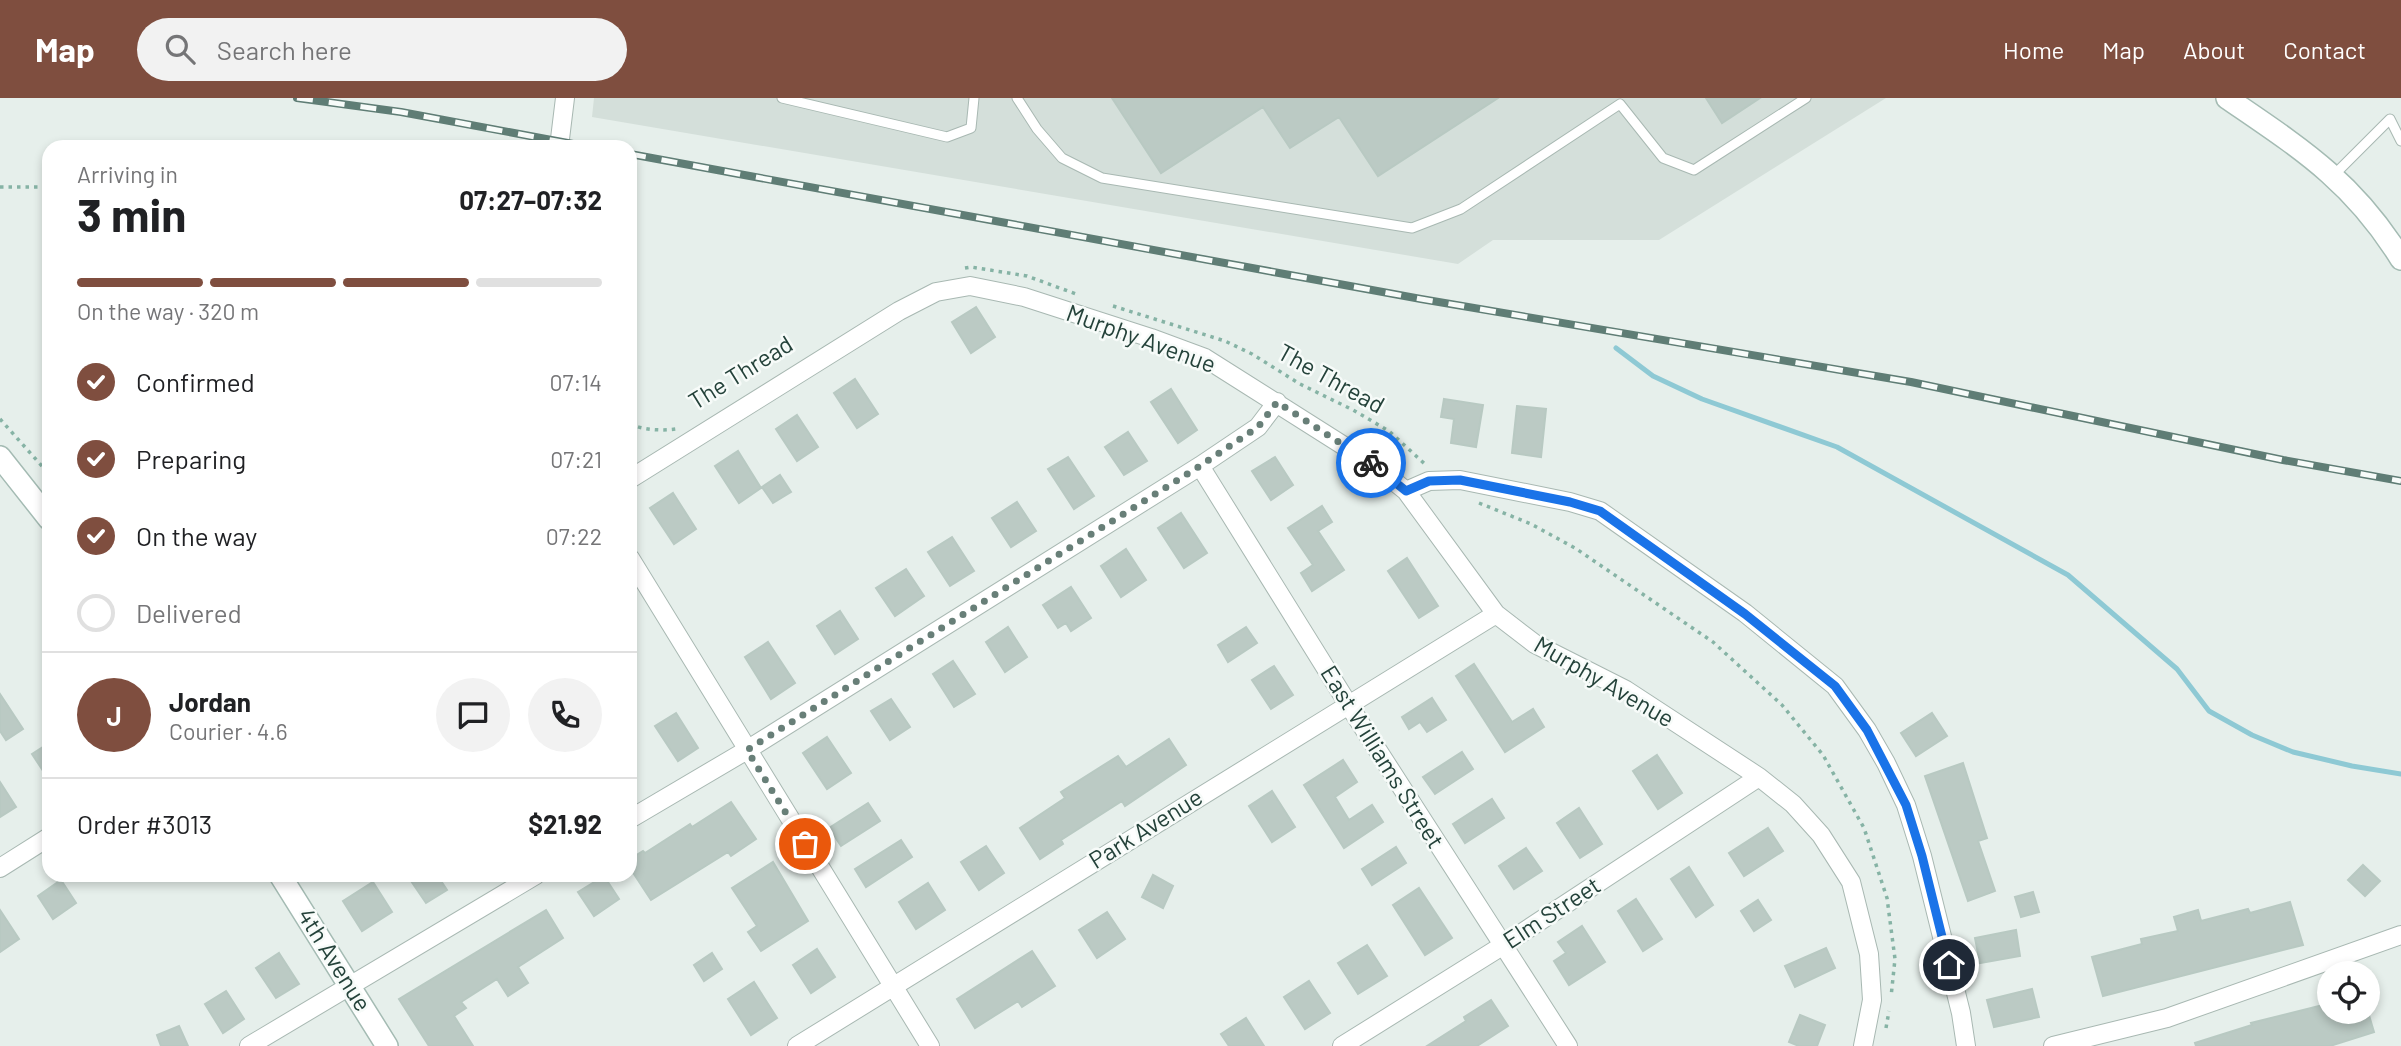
<!DOCTYPE html>
<meta charset="utf-8">
<style>
body{margin:0;font-family:Barlow,sans-serif;background:#f2f2f2;color:#202124;height:100vh;display:flex;flex-direction:column;font-size:26px;white-space:nowrap}
*{box-sizing:border-box;margin:0}
p{font-size:23px;color:#757577}
.icon{flex:none;width:38px;height:38px;fill:none;stroke:currentColor;stroke-width:2;stroke-linecap:round;stroke-linejoin:round}
.map{position:relative;flex:1;overflow:hidden}
.details{position:absolute;left:42px;top:42px;width:595px;height:742px;display:flex;flex-direction:column;background:#fff;border-radius:21px;box-shadow:0 4px 10px #0003}
.details>*{flex:none}
.controls{position:absolute;left:2317px;top:863px;display:grid;gap:14px}
.controls a{display:grid;place-items:center;width:63px;height:63px;border-radius:50%;background:#fff;box-shadow:0 4px 10px #0003;font-size:35px}
.pin{position:absolute;display:grid;place-items:center;width:60px;height:60px;color:#fff;margin:-30px;border:4px solid #fff;border-radius:50%;box-shadow:0 2px 7px #0007}
.courier{position:absolute;display:grid;place-items:center;width:70px;height:70px;margin:-35px;border:5px solid #1a73e8;border-radius:50%;background:#fff;color:#222;box-shadow:0 2px 9px #0007}
.overview em{font-style:normal;font-weight:700}
.overview div{display:flex;flex-direction:column-reverse}
.overview{display:flex;align-items:center;justify-content:space-between;height:119px;padding:0 35px}
h1{font-size:46px;font-weight:700;line-height:52px}
.bar{display:grid;grid-template-columns:repeat(4,1fr);gap:10px 7px;align-content:center;height:84px;padding:0 35px}
.bar i{height:9px;border-radius:5px;background:#e0e0e0}
.bar .active{background:#7f4e3f}
.bar p{grid-column:span 4}
.line{display:flex;align-items:center;gap:18px;padding:0 35px;border-top:2px solid #e0e0e0}
.line div{flex:1}
.round{display:grid;place-items:center;flex:none;width:74px;height:74px;border-radius:37px;background:#f2f2f2}
ol{padding:0 35px;list-style:none}
li{display:flex;align-items:center;gap:21px;height:77px}
li p{margin-inline-start:auto}
li .icon{padding:7px;border-radius:50%;background:#7f4e3f;color:#fff;stroke-width:4}
li:last-child{color:#757577}
li i{width:38px;height:38px;border:4px solid #e0e0e0;border-radius:50%}
header{display:flex;align-items:center;gap:42px;box-sizing:border-box;height:98px;padding:0 35px;background:#7f4e3f;color:#fff}
header strong{font-size:33px}
nav{display:flex;gap:38px;margin-inline-start:auto;font-size:24px}
.search{width:490px;height:63px;background:#f2f2f2;display:flex;align-items:center;gap:18px;box-sizing:border-box;padding:0 24px;border-radius:38px;color:#757577;font-size:26px}
.map>svg:first-child{display:block}
.built{fill:#d4dfda}
.lines{fill:none;stroke-linecap:round;stroke-linejoin:round}
.stream{stroke:#8ec9d4;stroke-width:5}
.building{fill:#bbcac4;stroke:#b8c9c2;stroke-width:2}
.lane-casing{stroke:#a8b8b2;stroke-width:11}
.street-casing{stroke:#a8b8b2;stroke-width:20}
.secondary-casing{stroke:#a4bbb3;stroke-width:24}
.path{stroke:#86b3a5;stroke-width:3.5;stroke-dasharray:3.5 5;stroke-linecap:butt}
.lane{stroke:#fff;stroke-width:9}
.street{stroke:#fff;stroke-width:18}
.secondary{stroke:#fff;stroke-width:21}
.rail-casing{stroke:#5f7d75;stroke-width:8}
.rail{stroke:#f7fbf9;stroke-width:5;stroke-dasharray:16;stroke-linecap:butt}
.done{stroke:#687f78;stroke-width:7;stroke-dasharray:0 12.6}
.route{stroke:#1a73e8;stroke-width:9}
.labels{text-anchor:middle;stroke-width:5;stroke-linejoin:round;paint-order:stroke}
.street-label{font-size:24px;fill:#24423a;stroke:#f7fbf9}
</style>
<header>
<strong>Map</strong>
<div class="search"><svg class="icon" aria-label="search" viewBox="0 0 24 24"><circle cx="10" cy="10" r="6"/><path d="M15 15l6 6"/></svg>Search here</div>
<nav><a>Home</a><a>Map</a><a>About</a><a>Contact</a></nav>
</header>
<div class="map">
<svg width="2401" height="948" viewBox="0 0 2401 948">
<rect width="100%" height="100%" fill="#e6efeb"/>
<!-- built -->
<path class="built" d="M594,0H1886L1659,142H1493L1458,166L592,19Z"/>
<g class="lines">
<!-- stream -->
<path class="stream" d="M1616,250L1653,278L1702,301L1837,349L2068,477L2177,571L2209,613L2252,637L2293,654L2352,668L2401,676"/>
</g>
<!-- building -->
<path class="building" d="M1112,0H1498L1378,78L1339,19L1290,50L1263,9L1161,75Z
M1706,0H1760L1722,25Z
M976,209L995,239L971,255L952,224Z
M855,281L878,316L857,330L834,295Z
M1171,291L1197,332L1178,345L1151,304Z
M1444,301L1483,307L1476,349L1451,345L1454,321L1441,319Z
M1517,308L1546,311L1541,359L1512,355Z
M797,317L818,349L797,363L776,331Z
M1128,334L1147,363L1124,377L1105,349Z
M738,353L761,390L739,405L715,368Z
M1068,359L1094,398L1074,411L1048,371Z
M1275,359L1293,387L1271,402L1252,373Z
M780,377L791,394L773,405L762,389Z
M673,395L696,431L674,446L650,410Z
M1017,404L1036,433L1011,449L992,420Z
M1322,408L1332,424L1318,433L1344,472L1312,493L1301,475L1313,467L1288,430Z
M1181,415L1207,455L1184,470L1158,430Z
M952,439L974,473L950,488L928,454Z
M1126,451L1146,482L1121,499L1101,468Z
M1407,460L1438,508L1419,520L1388,473Z
M906,471L924,498L895,518L876,490Z
M1071,489L1091,520L1071,533L1066,525L1058,530L1043,507Z
M840,513L858,541L835,556L817,528Z
M1008,529L1027,559L1005,574L986,544Z
M1246,529L1257,545L1228,564L1218,547Z
M768,544L795,585L771,601L745,559Z
M953,563L975,596L954,609L933,576Z
M1474,566L1512,624L1533,611L1544,629L1505,654L1456,578Z
M1274,568L1293,597L1271,611L1252,582Z
M0,596L23,631L6,642L0,633Z
M1432,600L1446,622L1427,634L1420,624L1409,631L1402,619Z
M891,601L910,629L890,642L871,613Z
M676,615L698,650L678,663L655,628Z
M1932,615L1947,638L1916,658L1901,635Z
M827,639L851,675L827,691L803,655Z
M1169,641L1186,667L1125,708L1122,703L1061,742L1063,746L1040,761L1020,730L1065,700L1061,694L1118,658L1126,669Z
M49,645V682L32,656Z
M1462,654L1473,671L1435,696L1423,679Z
M1657,657L1682,695L1658,711L1633,673Z
M1343,662L1357,684L1335,699L1349,722L1372,707L1383,724L1344,750L1304,687Z
M1963,665L1987,740L1978,743L1995,793L1968,803L1925,678Z
M0,684L16,709L0,719Z
M1272,693L1295,729L1272,744L1249,708Z
M1492,701L1504,720L1465,745L1453,726Z
M731,704L756,741L731,758L728,754L651,802L630,770V761L643,753L645,755L690,726L692,729Z
M868,705L880,723L841,748L829,730Z
M1579,710L1602,746L1580,760L1557,725Z
M1768,730L1783,753L1744,778L1729,755Z
M901,742L912,759L866,789L855,771Z
M986,748L1004,775L979,792L961,764Z
M1396,749L1406,765L1372,787L1362,771Z
M1526,750L1542,773L1514,791L1499,768Z
M773,764L808,823L761,853L748,834L757,828L732,790Z
M2363,767L2380,783L2365,798L2348,782Z
M1689,769L1713,807L1696,819L1671,781Z
M407,777H437L447,792L426,805Z
M1153,777L1173,788L1163,810L1142,799Z
M604,778L619,801L594,818L578,794Z
M61,782L76,805L53,821L38,798Z
M373,784L392,814L362,833L343,803Z
M928,785L945,812L916,831L899,804Z
M1419,790L1452,840L1425,857L1393,807Z
M2033,794L2039,814L2021,819L2015,799Z
M1636,801L1662,841L1643,853L1618,813Z
M1758,802L1771,822L1754,833L1741,813Z
M2290,804L2303,847L2103,898L2092,859L2142,846L2141,841L2178,833L2174,819L2198,812L2201,823L2248,811L2250,815Z
M0,812L19,841L0,854Z
M546,812L563,840L518,869L528,885L508,898L497,881L461,904L466,910L454,918L473,948H429L399,901Z
M1107,814L1125,841L1097,860L1079,832Z
M1582,828L1605,864L1569,887L1554,863L1566,855L1558,844Z
M2016,832L2020,858L1980,865L1975,840Z
M1367,847L1387,878L1358,896L1338,865Z
M1826,850L1835,870L1795,889L1785,868Z
M817,851L835,879L811,895L793,867Z
M1032,853L1055,888L1022,909L1018,903L975,930L957,901Z
M279,855L299,886L276,900L256,870Z
M712,855L722,871L704,883L694,867Z
M1309,883L1330,915L1305,931L1284,899Z
M754,884L777,920L751,937L728,901Z
M2032,891L2039,919L1994,929L1987,902Z
M226,893L244,921L223,935L205,906Z
M1491,902L1508,928L1477,948H1427L1466,923L1464,919Z
M2323,907L2324,914H2368L2374,934L2330,948H2196L2195,945L2252,927L2251,925Z
M1800,917L1825,927L1817,948H1799L1789,944Z
M1246,920L1264,948H1229L1221,936Z
M179,928L188,948H161L157,937Z"/>
<g class="lines">
<defs>
<path id="lane" d="M782,0L947,39L971,30L974,0
M1017,0L1037,31L1062,60L1102,80L1412,130L1461,111L1620,6L1663,60L1694,72L1806,0
M2334,77L2390,21L2401,43"/>
<path id="street" d="M559,49L565,0
M1200,368L1348,606L1568,948
M630,381L899,213L936,194L970,188L1024,199L1151,240L1205,260L1374,367L1406,393L1496,516L1535,546L1626,592L1759,679L1793,706L1821,737L1851,784L1869,856L1872,902L1863,948
M1406,393L1429,383L1460,382L1570,404L1600,413L1745,515L1835,588L1867,632L1886,665L1906,707L1922,758L1961,915L1966,948
M630,460L930,948
M630,721L747,652L1200,368L1258,329L1277,304
M0,770L49,739
M249,948L536,777
M797,948L1496,516
M1342,948L1502,848L1759,679
M2053,948L2167,920L2401,837"/>
<path id="secondary" d="M2227,0C2300,50 2353,83 2401,161
M0,359L49,421
M280,777L387,948"/>
</defs>
<!-- lane casing -->
<use href="#lane" class="lane-casing"/>
<!-- street casing -->
<use href="#street" class="street-casing"/>
<!-- secondary casing -->
<use href="#secondary" class="secondary-casing"/>
<!-- path -->
<path class="path" d="M0,89H49
M965,170L971,169L1027,178L1076,196
M1113,208L1225,243L1252,256L1300,286L1353,312L1389,333L1427,368
M0,321L49,376
M630,326C644,332 661,333 676,331
M1479,405L1531,426L1575,450L1713,544L1782,607L1823,657L1864,730L1887,800L1895,861L1891,899
M1886,930L1889,913"/>
<!-- lane -->
<use href="#lane" class="lane"/>
<!-- street -->
<use href="#street" class="street"/>
<!-- secondary -->
<use href="#secondary" class="secondary"/>
<defs>
<path id="rail" d="M297,0L401,14L589,49
M630,56L1421,201L1911,284L2283,362L2401,383"/>
</defs>
<!-- rail casing -->
<use href="#rail" class="rail-casing"/>
<!-- rail -->
<use href="#rail" class="rail"/>
</g>
<g class="lines">
<!-- done -->
<path class="done" d="M805,746L747,652L1200,368L1258,329L1277,304L1371,365"/>
<!-- route -->
<path class="route" d="M1371,365L1406,393L1429,383L1460,382L1570,404L1600,413L1745,516L1835,588L1867,632L1906,707L1922,758L1949,867"/>
</g>
<g class="labels">
<!-- street labels -->
<g class="street-label">
<text transform="translate(1141 241) rotate(20)" y="8">Murphy Avenue</text>
<text transform="translate(741 275) rotate(-32)" y="8">The Thread</text>
<text transform="translate(1331 281) rotate(29)" y="8">The Thread</text>
<text transform="translate(1604 584) rotate(30)" y="8">Murphy Avenue</text>
<text transform="translate(1382 659) rotate(58)" y="8">East Williams Street</text>
<text transform="translate(1146 731) rotate(-32)" y="8">Park Avenue</text>
<text transform="translate(1552 815) rotate(-33)" y="8">Elm Street</text>
<text transform="translate(334 862) rotate(58)" y="8">4th Avenue</text>
</g>
</g>
</svg>
<div class="controls">
<a><svg class="icon" aria-label="locate" viewBox="0 0 24 24"><circle cx="12" cy="12" r="6"/><path d="M12 2v4M12 18v4M2 12h4M18 12h4"/></svg></a>
</div>
<div class="pin" style="left:805px;top:746px;background:#ea580c"><svg class="icon" aria-label="bag" viewBox="0 0 24 24"><path d="M5 8h14l-1 12H6zM9 8a3 3 0 0 1 6 0"/></svg></div>
<div class="pin" style="left:1949px;top:867px;background:#1f2937"><svg class="icon" aria-label="home" viewBox="0 0 24 24"><path d="M3 11l9-7 9 7M6 9v11h12V9"/></svg></div>
<div class="courier" style="left:1371px;top:365px"><svg class="icon" aria-label="bike" viewBox="0 0 24 24"><circle cx="6" cy="16" r="4"/><circle cx="18" cy="16" r="4"/><path d="M6 16l4-8h5l3 8M10 8l3 8H6M13 5h3"/></svg></div>
<section class="details">
<div class="overview"><div><h1>3 min</h1><p>Arriving in</p></div><em>07:27–07:32</em></div>
<div class="bar"><i class="active"></i><i class="active"></i><i class="active"></i><i></i><p>On the way · 320 m</p></div>
<ol>
<li><svg class="icon" aria-label="check" viewBox="0 0 24 24"><path d="M5 12l5 5 9-10"/></svg>Confirmed<p>07:14</p></li>
<li><svg class="icon" aria-label="check" viewBox="0 0 24 24"><path d="M5 12l5 5 9-10"/></svg>Preparing<p>07:21</p></li>
<li><svg class="icon" aria-label="check" viewBox="0 0 24 24"><path d="M5 12l5 5 9-10"/></svg>On the way<p>07:22</p></li>
<li><i></i>Delivered</li>
</ol>
<div class="line" style="height:126px"><b class="round" style="background:#7f4e3f;color:#fff">J</b><div><b>Jordan</b><p>Courier · 4.6</p></div><a class="round"><svg class="icon" aria-label="chat" viewBox="0 0 24 24"><path d="M4 5h16v11H9l-5 4z"/></svg></a><a class="round"><svg class="icon" aria-label="phone" viewBox="0 0 24 24"><path d="M5 4h4l2 5-3 2q2 4 5 5l2-3 5 2v4C11 20 4 13 5 4z"/></svg></a></div>
<div class="line" style="height:91px"><div>Order #3013</div><b>$21.92</b></div>
</section>
</div>
